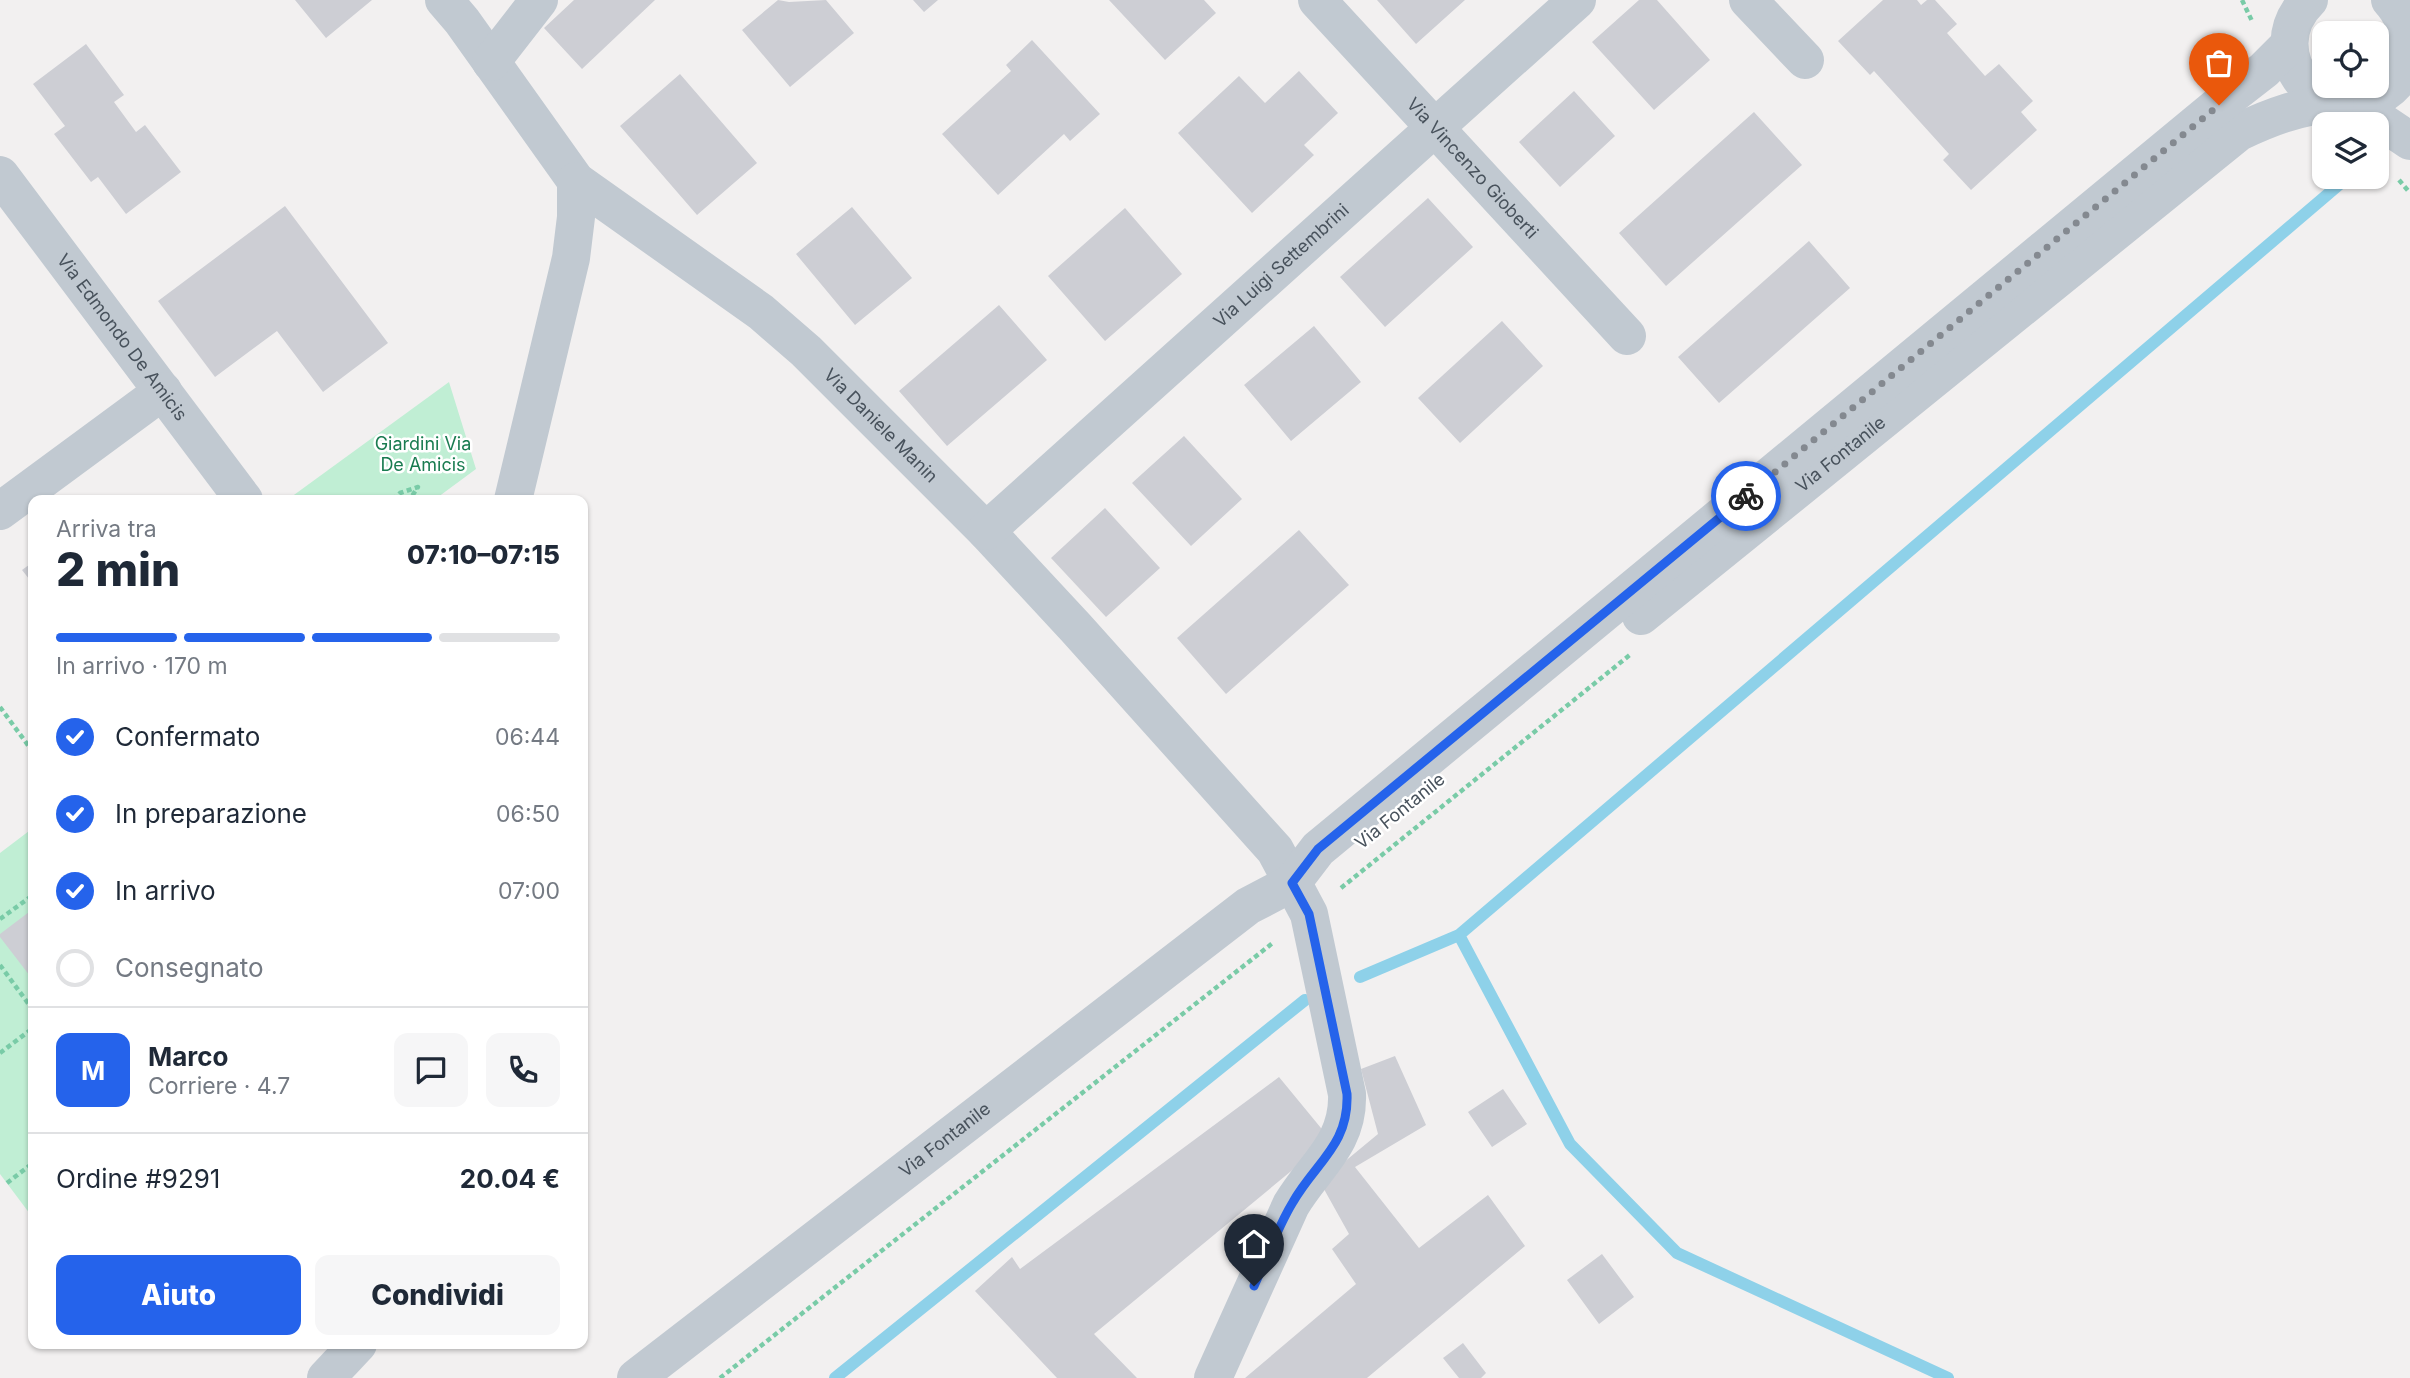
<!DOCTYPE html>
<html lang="it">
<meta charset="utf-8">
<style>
body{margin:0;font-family:Inter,sans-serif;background:#f6f6f7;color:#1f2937;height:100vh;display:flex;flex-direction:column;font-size:26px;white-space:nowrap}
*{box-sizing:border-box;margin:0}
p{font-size:23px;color:#747a83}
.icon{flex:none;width:38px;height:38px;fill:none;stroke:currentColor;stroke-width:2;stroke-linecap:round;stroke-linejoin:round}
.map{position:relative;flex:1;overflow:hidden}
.side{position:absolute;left:28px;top:495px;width:560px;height:854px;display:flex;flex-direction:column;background:#fff;border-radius:14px;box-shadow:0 2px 5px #0004}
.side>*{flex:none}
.controls{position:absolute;left:2312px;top:21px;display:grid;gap:14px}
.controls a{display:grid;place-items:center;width:77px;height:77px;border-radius:14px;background:#fff;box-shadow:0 2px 5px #0004;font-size:35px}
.pin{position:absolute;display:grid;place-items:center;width:60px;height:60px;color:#fff;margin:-72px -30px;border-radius:50% 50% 50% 0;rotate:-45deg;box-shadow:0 0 7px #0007}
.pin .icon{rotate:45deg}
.courier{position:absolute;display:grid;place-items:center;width:70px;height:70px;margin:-35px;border:5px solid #2563eb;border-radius:50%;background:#fff;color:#222;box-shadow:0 2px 9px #0007}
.summary em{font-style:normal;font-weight:800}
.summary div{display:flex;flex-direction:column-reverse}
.summary{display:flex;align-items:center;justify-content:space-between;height:119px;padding:0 28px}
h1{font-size:46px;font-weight:800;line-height:52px}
.bar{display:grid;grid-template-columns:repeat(4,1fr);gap:10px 7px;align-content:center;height:84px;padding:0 28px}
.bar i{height:9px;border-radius:5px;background:#e0e1e3}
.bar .current{background:#2563eb}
.bar p{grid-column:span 4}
.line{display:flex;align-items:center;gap:18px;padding:0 28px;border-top:2px solid #e0e1e3}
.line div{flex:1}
.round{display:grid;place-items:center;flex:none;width:74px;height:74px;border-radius:14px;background:#f6f6f7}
ol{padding:0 28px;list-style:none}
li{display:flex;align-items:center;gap:21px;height:77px}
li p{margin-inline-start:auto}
li .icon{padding:7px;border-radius:50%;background:#2563eb;color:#fff;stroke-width:4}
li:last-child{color:#747a83}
li i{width:38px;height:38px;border:4px solid #e0e1e3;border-radius:50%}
.button{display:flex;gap:14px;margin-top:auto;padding:14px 28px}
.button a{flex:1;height:80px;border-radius:14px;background:#2563eb;color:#fff;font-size:28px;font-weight:800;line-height:80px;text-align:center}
.button a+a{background:#f6f6f7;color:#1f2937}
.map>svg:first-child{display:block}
.green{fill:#c0eed4}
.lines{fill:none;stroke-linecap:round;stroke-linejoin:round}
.stream{stroke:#8ed1e9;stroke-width:12}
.building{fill:#cdced4}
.path{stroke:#79cba7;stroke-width:4.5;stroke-dasharray:5 3.5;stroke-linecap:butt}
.minor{stroke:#c1c9d1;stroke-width:38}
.done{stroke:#848990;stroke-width:7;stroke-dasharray:0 12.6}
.route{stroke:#2563eb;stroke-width:9}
.labels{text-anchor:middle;stroke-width:5;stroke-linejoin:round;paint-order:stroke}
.street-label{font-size:18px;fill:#48525c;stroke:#fff}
.park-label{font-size:18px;fill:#1a7c51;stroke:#fff}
</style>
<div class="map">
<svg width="2410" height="1378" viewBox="0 0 2410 1378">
<rect width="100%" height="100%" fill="#f2f0f0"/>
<!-- green -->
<path class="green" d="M449,382L476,469L434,500H418L412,497L410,500H287Z
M33,828V1218L0,1174V853Z"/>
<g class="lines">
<!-- stream -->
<path class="stream" d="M1459,935L1570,1144L1677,1253L1948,1378
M1360,977L1459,935L2348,177
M835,1378L1305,1000"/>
</g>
<!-- building -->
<path class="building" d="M295,0H372L326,38Z
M574,0H655L582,69L544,28Z
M778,0L789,2L826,0L854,33L790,87L742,30Z
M913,0H938L924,12Z
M1109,0H1204L1216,13L1165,60Z
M1377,0H1465L1416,44Z
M1639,0H1657L1710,60L1654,110L1592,42Z
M1883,0H1917L1921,5L1927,0H1935L1957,24L1947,33L1985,76L1999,64L2033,101L2021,112L2037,130L1971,190L1943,160L1949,154L1874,71L1870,75L1838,41Z
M1032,40L1100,114L1070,141L1064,134L998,195L942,134L1011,71L1006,65Z
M86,44L124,95L114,102L136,132L145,125L181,172L126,214L98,177L91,182L54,134L65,126L33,84Z
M1299,71L1338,113L1304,145L1314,155L1252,213L1178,133L1239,76L1265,103Z
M680,74L757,163L697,215L620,126Z
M1574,91L1615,136L1560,187L1519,142Z
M1754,112L1802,165L1666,286L1619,233Z
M1428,198L1473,247L1385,327L1340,277Z
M285,206L388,343L323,392L277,331L215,377L158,301Z
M852,207L912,278L855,325L796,254Z
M1125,208L1182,274L1105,341L1048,276Z
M1809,241L1850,288L1719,403L1678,357Z
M999,305L1047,360L947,446L899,391Z
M1502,321L1543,366L1460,443L1418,398Z
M1314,326L1361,382L1291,441L1244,385Z
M1184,436L1242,499L1191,546L1132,483Z
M1105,508L1160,568L1106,617L1051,558Z
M1299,530L1349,585L1226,694L1177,638Z
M33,562V584L22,570Z
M33,909V980L0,937V934Z
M1395,1056L1426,1125L1355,1167L1419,1248L1488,1195L1525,1246L1367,1378H1245L1356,1284L1332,1249L1349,1234L1320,1182L1378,1134L1361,1069Z
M1279,1077L1330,1139L1094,1334L1137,1378H1057L975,1291L1012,1257L1020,1269Z
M1503,1089L1527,1124L1492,1147L1468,1112Z
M1602,1254L1634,1297L1599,1324L1567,1280Z
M1463,1343L1486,1373L1481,1378H1459L1443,1358Z"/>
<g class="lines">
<!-- path -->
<path class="path" d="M2242,0L2252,21
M2399,180L2410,193
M393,500L400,493L418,487L412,496
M0,707L33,752
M1341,888L1631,654
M0,919L33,895
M0,965L33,1010
M0,1053L33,1028
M7,1183L33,1163
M720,1378L1274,942"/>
<!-- minor -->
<g class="minor">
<path id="s1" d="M444,0L462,21L576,181L761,312L806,351L986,531L1076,628L1275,850L1309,914L1347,1094C1349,1144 1314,1166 1291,1205L1213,1378"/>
<path id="s2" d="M1317,0L1627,336"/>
<path d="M1748,0L1805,60"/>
<path d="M2309,0C2255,53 2324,136 2384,93C2396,85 2404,73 2407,59C2410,36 2405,16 2390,0"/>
<path d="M491,62L539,0"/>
<path d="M2355,104L2410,141"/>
<path id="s3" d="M0,175L244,500"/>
<path d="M513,500L571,258L576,217V181"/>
<path d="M0,511L163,391"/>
<path id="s4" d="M986,531L1577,0"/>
<path id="s5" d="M1641,616L2239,132C2275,115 2296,108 2335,103"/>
<path d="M326,1378L358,1344"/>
<path id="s6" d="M636,1378L1248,906L1292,883L1318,849L2219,105L2264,70L2289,45"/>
</g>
</g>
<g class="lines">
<!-- done -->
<path class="done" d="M1746,496L2219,105"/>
<!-- route -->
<path class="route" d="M1254,1286C1267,1258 1277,1228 1293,1202C1316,1162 1349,1145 1347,1094L1309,914L1292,883L1318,849L1746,496"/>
</g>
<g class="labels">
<!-- street labels -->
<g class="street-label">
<text dy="6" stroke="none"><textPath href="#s2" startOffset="229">Via Vincenzo Gioberti</textPath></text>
<text dy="6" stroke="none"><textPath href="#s4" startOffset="397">Via Luigi Settembrini</textPath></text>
<text dy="6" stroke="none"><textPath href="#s3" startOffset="203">Via Edmondo De Amicis</textPath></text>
<text dy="6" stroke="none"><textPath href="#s1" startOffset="616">Via Daniele Manin</textPath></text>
<text dy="6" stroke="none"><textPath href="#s5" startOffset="257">Via Fontanile</textPath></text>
<text transform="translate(1400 811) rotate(-39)" y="6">Via Fontanile</text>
<text dy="6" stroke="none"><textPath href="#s6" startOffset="390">Via Fontanile</textPath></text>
</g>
<!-- park labels -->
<g class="park-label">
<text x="423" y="450">Giardini Via<tspan x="423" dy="21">De Amicis</tspan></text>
</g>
</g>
</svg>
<div class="controls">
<a><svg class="icon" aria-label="locate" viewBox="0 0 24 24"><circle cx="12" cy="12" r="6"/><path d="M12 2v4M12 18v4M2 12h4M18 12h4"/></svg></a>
<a><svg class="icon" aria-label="layers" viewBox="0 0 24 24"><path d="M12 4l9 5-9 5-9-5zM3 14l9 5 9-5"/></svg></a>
</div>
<div class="pin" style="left:2219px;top:105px;background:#ea580c"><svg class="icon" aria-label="bag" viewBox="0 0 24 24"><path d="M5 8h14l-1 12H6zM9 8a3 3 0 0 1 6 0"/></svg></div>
<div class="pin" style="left:1254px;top:1286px;background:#1f2937"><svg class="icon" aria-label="home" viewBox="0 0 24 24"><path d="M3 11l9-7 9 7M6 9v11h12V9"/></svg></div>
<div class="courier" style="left:1746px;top:496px"><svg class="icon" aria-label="bike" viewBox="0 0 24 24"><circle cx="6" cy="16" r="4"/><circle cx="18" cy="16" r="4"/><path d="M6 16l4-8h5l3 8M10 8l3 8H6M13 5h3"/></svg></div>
<section class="side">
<div class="summary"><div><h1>2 min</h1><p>Arriva tra</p></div><em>07:10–07:15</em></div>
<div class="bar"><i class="current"></i><i class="current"></i><i class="current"></i><i></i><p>In arrivo · 170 m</p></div>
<ol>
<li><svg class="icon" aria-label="check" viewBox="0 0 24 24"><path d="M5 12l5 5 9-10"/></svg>Confermato<p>06:44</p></li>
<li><svg class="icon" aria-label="check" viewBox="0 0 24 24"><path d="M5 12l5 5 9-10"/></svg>In preparazione<p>06:50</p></li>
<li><svg class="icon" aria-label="check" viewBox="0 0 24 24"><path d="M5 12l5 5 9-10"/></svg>In arrivo<p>07:00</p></li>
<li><i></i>Consegnato</li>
</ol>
<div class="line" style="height:126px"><b class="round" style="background:#2563eb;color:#fff">M</b><div><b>Marco</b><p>Corriere · 4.7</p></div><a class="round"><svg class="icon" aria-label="chat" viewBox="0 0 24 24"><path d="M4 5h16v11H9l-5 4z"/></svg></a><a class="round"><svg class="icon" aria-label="phone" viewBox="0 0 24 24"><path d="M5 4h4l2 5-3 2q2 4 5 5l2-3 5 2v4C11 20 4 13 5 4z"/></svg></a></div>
<div class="line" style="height:91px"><div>Ordine #9291</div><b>20.04 €</b></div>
<div class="button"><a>Aiuto</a><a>Condividi</a></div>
</section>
</div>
